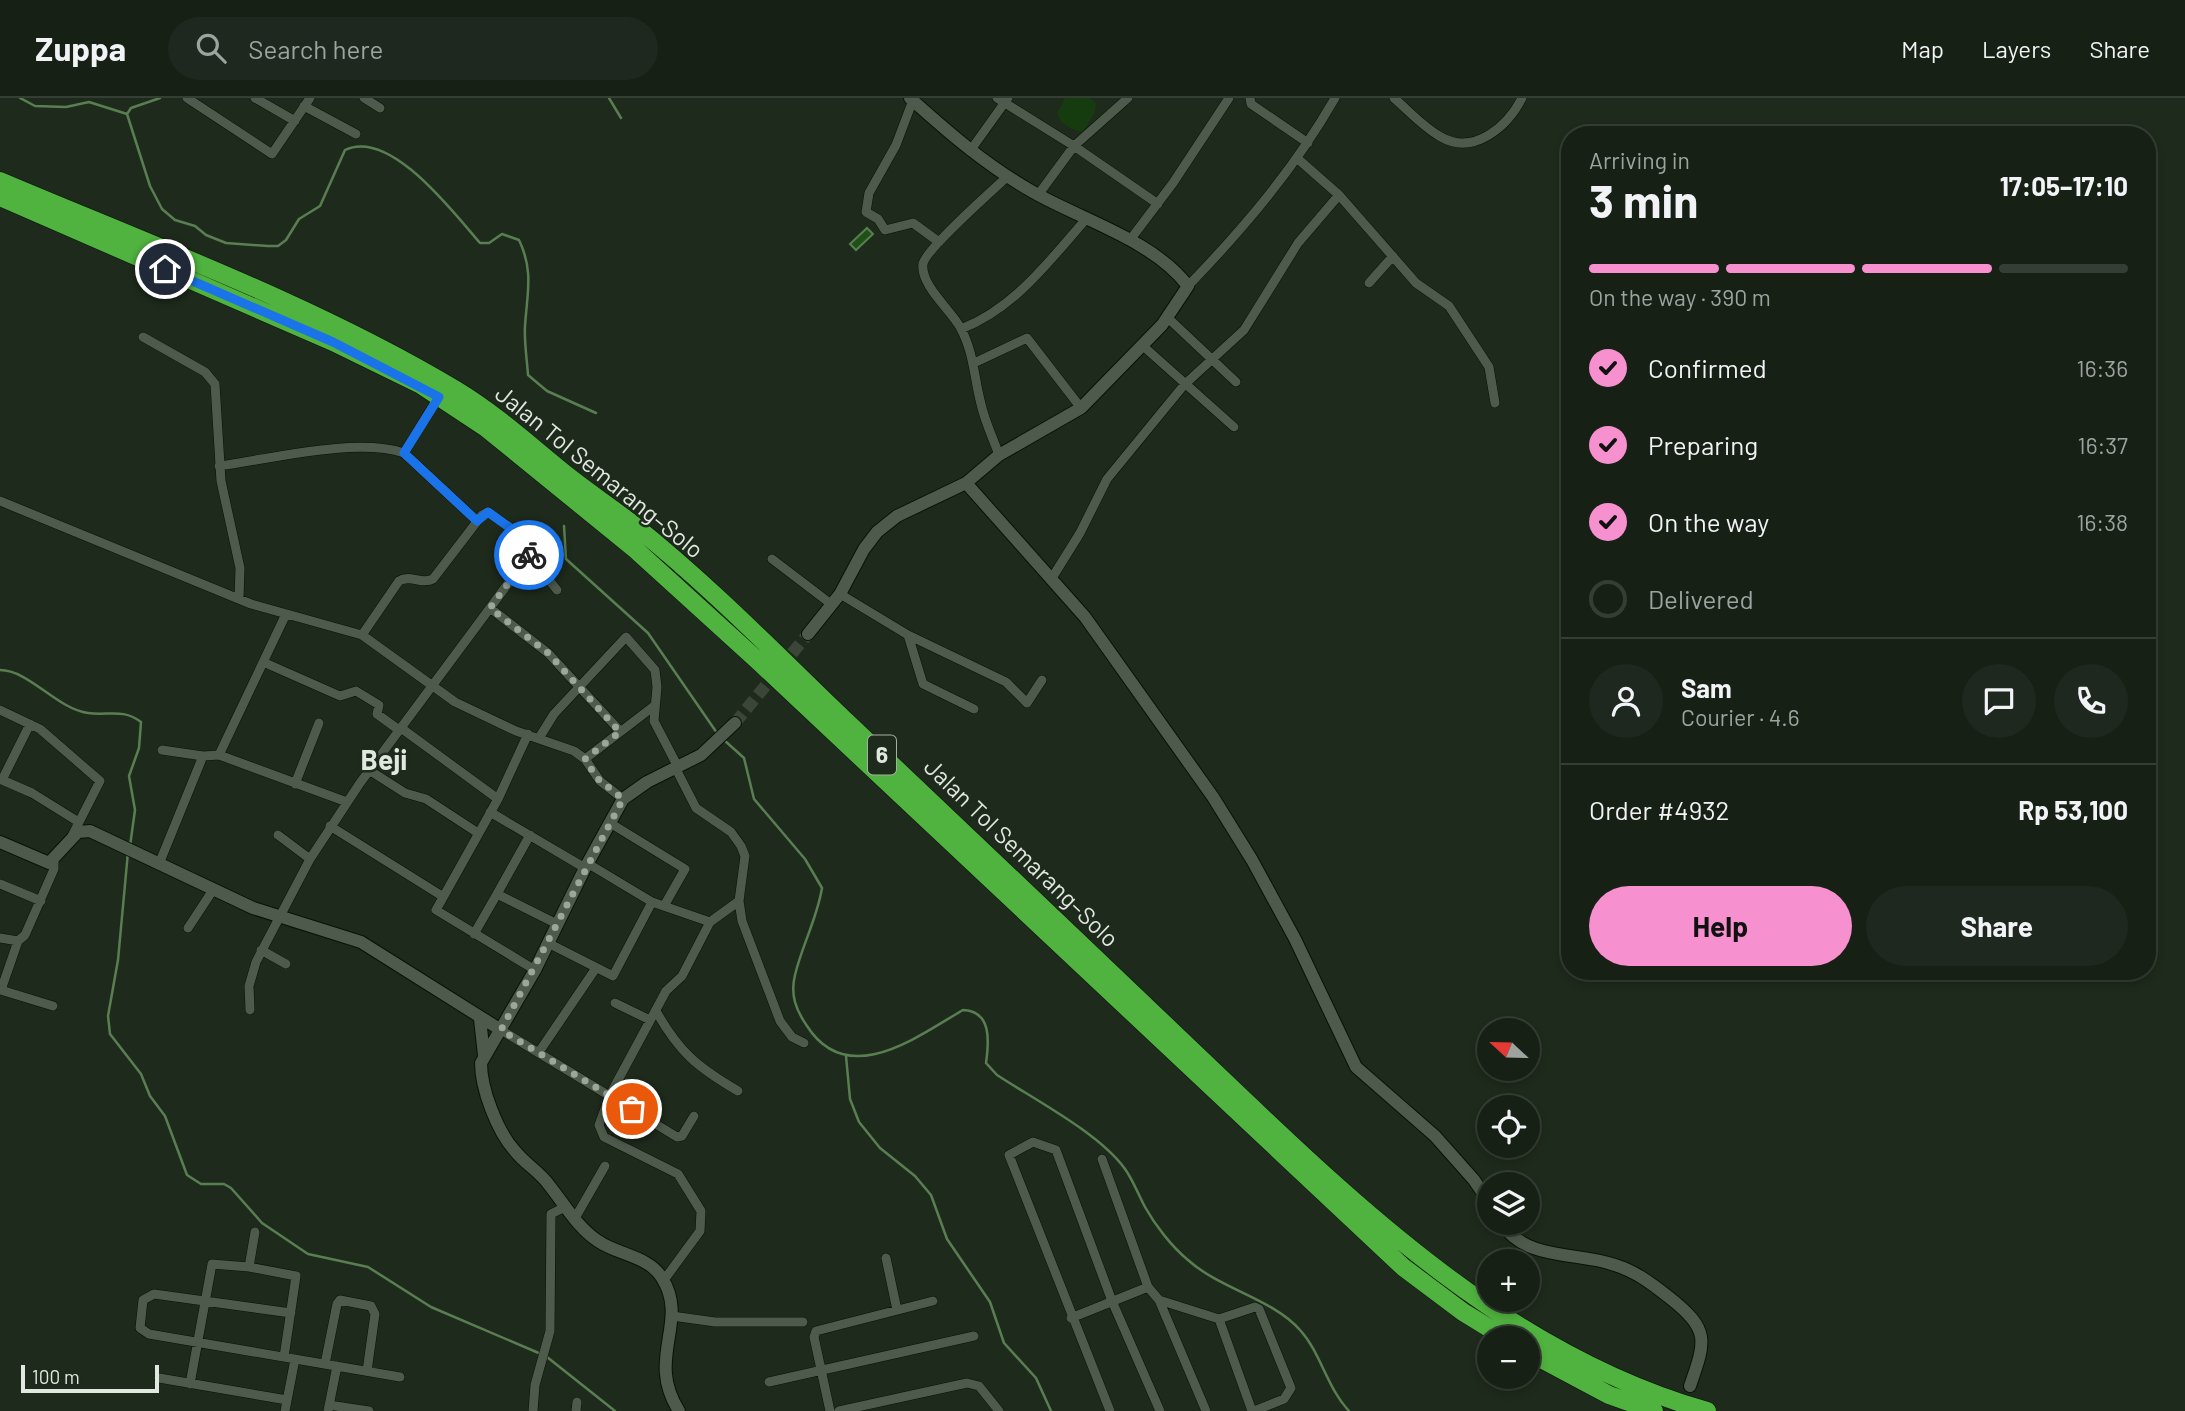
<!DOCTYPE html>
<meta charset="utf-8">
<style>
body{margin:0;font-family:Barlow,sans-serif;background:#1f281e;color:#f1f3f6;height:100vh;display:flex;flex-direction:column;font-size:26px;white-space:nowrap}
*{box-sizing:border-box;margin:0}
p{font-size:23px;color:#9ea3a0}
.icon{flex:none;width:38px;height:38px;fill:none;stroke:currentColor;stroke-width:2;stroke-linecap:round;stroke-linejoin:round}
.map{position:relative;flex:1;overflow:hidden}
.details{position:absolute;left:1561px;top:28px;width:595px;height:854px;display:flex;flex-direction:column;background:#162015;border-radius:28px;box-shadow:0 4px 10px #0003,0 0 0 2px #353e34}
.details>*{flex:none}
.needle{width:46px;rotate:292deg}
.controls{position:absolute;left:1477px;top:920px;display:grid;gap:14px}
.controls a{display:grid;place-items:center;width:63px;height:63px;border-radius:50%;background:#162015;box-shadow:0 4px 10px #0003,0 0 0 2px #353e34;font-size:35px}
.scale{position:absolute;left:21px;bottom:18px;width:138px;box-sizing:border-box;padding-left:7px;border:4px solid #e0e8df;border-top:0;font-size:19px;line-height:24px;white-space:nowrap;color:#e0e8df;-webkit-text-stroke:5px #1e2a1c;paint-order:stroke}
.pin{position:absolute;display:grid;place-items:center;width:60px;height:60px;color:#fff;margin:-30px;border:4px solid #fff;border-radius:50%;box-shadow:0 2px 7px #0007}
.courier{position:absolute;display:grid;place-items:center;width:70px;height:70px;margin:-35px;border:5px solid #1a73e8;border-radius:50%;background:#fff;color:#222;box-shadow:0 2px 9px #0007}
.summary em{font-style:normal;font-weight:700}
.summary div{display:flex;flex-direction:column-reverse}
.summary{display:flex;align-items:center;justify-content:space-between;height:119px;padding:0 28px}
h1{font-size:46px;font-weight:700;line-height:52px}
.bar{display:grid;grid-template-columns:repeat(4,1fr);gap:10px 7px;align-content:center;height:84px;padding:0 28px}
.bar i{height:9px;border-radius:5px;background:#353e34}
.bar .on{background:#f790cf}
.bar p{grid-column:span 4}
.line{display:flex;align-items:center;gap:18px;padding:0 28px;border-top:2px solid #353e34}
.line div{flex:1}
.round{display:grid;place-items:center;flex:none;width:74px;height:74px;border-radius:37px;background:#1f281e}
ol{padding:0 28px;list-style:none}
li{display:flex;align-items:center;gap:21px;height:77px}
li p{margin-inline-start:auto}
li .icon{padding:7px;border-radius:50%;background:#f790cf;color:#111;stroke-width:4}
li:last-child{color:#9ea3a0}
li i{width:38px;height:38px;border:4px solid #353e34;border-radius:50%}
.cta{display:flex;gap:14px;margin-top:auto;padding:14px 28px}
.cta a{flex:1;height:80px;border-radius:42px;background:#f790cf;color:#111;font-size:28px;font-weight:700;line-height:80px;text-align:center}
.cta a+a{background:#1f281e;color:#f1f3f6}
header{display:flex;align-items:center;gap:42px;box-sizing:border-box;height:98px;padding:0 35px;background:#162015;border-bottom:2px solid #353e34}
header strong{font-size:33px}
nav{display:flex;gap:38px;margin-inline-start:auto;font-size:24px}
.search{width:490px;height:63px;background:#1f281e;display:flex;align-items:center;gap:18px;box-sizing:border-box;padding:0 24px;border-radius:38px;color:#9ea3a0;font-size:26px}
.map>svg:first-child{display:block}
.green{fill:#153b0e}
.water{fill:#1f5016;stroke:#597e52;stroke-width:2}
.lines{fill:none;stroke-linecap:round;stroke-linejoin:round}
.stream{stroke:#597e52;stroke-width:2.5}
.secondary-tunnel{stroke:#3b4639;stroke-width:12;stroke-dasharray:12 6;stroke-linecap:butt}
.street-casing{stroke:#081206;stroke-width:10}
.secondary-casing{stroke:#081206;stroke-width:14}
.highway-casing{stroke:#081206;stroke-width:19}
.street{stroke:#4e5b4c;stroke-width:9}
.secondary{stroke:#4e5b4c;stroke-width:12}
.highway{stroke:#50b23f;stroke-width:18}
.done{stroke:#9ca69b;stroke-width:7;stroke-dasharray:0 12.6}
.route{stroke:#1a73e8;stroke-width:9}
.labels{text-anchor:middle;stroke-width:5;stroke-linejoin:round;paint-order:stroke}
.shield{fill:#1e2a1c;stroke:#a6afa4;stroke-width:2}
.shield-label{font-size:23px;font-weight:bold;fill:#e0e8df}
.street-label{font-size:24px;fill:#e0e8df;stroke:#1e2a1c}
.quarter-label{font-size:28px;font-weight:bold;fill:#e0e8df;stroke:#1e2a1c}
</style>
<header>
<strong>Zuppa</strong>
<div class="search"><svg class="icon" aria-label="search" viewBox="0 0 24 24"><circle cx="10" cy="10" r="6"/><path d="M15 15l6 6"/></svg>Search here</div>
<nav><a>Map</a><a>Layers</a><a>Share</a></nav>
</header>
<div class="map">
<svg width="2185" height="1313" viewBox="0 0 2185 1313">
<rect width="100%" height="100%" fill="#1e2a1c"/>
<!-- green -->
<path class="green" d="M1065,0H1090L1096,5L1095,14L1083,34C1072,32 1060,27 1057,15Z"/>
<!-- water -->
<path class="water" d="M867,130L873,136L856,152L850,146Z"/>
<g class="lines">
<!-- stream -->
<path class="stream" d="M20,0L35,8L66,9L89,4L127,16L150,88L162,111L175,122L195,128L206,137L226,145L268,148H278L286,142L299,121L320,108L345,52C390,30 453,114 480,145H489L502,136L519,142C534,173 527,196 525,228C524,244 527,261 528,277L547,293L596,315
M609,0L621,20
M127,16L131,10L160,0
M564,428L566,461L648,535L717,635
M0,572C29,572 57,611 88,615C108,618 123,610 141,624L139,650L129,678L135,712L130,748
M724,642L744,660L754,701L805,761L822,790C817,821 802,847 795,877C790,897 796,912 807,928C848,992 918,938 963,912C992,913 989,944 986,965L997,977C1035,1002 1099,1035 1125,1071C1133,1082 1138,1096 1145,1109C1155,1127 1172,1149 1188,1162C1220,1191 1273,1201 1300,1232C1321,1255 1326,1288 1349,1313
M128,754L118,862L108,918L110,936L141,976L150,998L165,1018L187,1077L201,1086H224L231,1090L262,1125L308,1156L368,1169L431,1209L541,1256
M846,958L850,1001L859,1024L880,1050L915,1078L931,1097L947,1141L990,1204L1004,1245L1036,1280L1051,1313
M547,1259L615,1313"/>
<!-- secondary-tunnel -->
<path class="secondary-tunnel" d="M735,625L808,536"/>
<defs>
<path id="street" d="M187,0L272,56L310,0
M255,0L295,23
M364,0L380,10
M997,0L1074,48L1158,106
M1250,0L1251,6L1308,45
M1394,0C1409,13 1423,29 1441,39C1474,58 1508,28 1522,0
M913,2L896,47L869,95L866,114L878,121L885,132L913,125L939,144
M304,8L356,36
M970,53L1008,0
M1298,61L1339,97L1416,185L1449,208L1489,269L1495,305
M1038,97L1074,48L1128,0
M1130,142L1173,85L1229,0
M1369,185L1393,158
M1188,188C1244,130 1295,70 1335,0
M1168,220L1236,284
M961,231C1015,210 1050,162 1087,120
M143,239L205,274L215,286L221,383L240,470L239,501
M1143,248L1234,329
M974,265L1027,240L1081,310
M404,355L477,423
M999,357C993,340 985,324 981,306C974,280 974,254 960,229C951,212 920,187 923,166C925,152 994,91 1008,78
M219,368C271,361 356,339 404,355L439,298
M0,403L251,506L362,537L455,604L516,633L574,653L585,661L600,683L623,701
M529,457L557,492
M772,461L831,506
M1052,480L1080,435L1107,381L1184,287L1244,232L1298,145L1339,97
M840,496L908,537L1006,584L1027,605L1042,582
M362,537L399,483C410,476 422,487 433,481L482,417L488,414L509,429L529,457L490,510
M908,537L923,586L974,611
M263,564L340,598L356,593L379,607L377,616L399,632
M0,612L40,631L100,683L72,738
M30,626L2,682L32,695L77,723
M401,630L498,701
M528,636L498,701L436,812L535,872
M539,640L554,616L626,539L655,572L657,589L654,623L678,669
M162,652L203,658
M219,657L286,516
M585,661L654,608
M676,671L696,710L731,734L741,748L745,758L739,803L742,823L780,923L792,939L804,945
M369,672L405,695L426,701L478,735
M295,686L319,625
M490,714L585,770
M610,725L685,771L664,808
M330,728L442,798
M278,737L310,761
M587,765L652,804L710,824L682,878L666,893L610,997L599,1027L604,1039L678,1076L701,1113L700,1133L664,1182
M159,766L203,658L219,657L347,704
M0,786L41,803
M497,796L530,737
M710,824L739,803
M188,830L213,792
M474,836L497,796L557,826
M0,840L18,843L25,837L54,771V762
M18,843L1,892L53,908
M548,845L613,878L652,804
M261,852L286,866
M615,905L650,922
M250,912L249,888L256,864L310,761L360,685L490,510L548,555L620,633
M656,913C679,954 697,969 738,993
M501,932L677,1039L682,1038L694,1018
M539,954L596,870
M574,1122L605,1068
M886,1160L897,1212
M249,1169L255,1134
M1148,1189L1159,1202L1219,1221L1252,1313
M1159,1202L1206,1313
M291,1215L154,1196L143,1202L140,1230L149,1236L400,1279
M672,1218L715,1224H803
M1071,1220L1148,1189L1102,1061
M1219,1221L1255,1209L1259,1211L1291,1290L1284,1301L1254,1313
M325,1266L337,1206L340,1202L371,1208L375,1216L367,1273
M159,1280L287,1302
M769,1284L974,1238
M190,1286L212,1166L249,1169L296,1178L284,1259
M329,1307L369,1313
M285,1313L295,1261
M328,1313L337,1268
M533,1313L535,1287L550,1233L551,1116L565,1109
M576,1313L577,1304
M830,1313L814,1239L816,1233L933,1203
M839,1313L967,1285L979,1288L999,1313
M1110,1313L1009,1057L1033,1044L1056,1052L1112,1203L1160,1313"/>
<path id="secondary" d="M966,385L1085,519L1213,699L1252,762L1295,841L1356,969L1435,1038L1474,1082L1489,1104
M808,536L840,496L864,451L877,434L897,418L966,385L999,357L1081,310L1162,227L1188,188C1153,142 1082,122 1033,94C987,68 949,35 910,0
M0,744L49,765L78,734L90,733L253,810L361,844L501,932
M480,921L484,957
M1501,1125C1528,1164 1576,1153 1615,1167C1637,1174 1652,1186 1670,1200C1710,1232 1706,1242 1690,1288
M679,1313C645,1260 690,1224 662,1180C649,1158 618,1157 598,1143C577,1129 565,1107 549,1087C540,1074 525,1066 515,1053C497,1033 481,991 481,965L535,872L585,770L623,701L647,684L701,657L735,625"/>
<path id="highway" d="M0,83C151,147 316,208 456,292C494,315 525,343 558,370C583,391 610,408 635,428C710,488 778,558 847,624C963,734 1080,845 1196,956C1346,1099 1502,1255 1707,1313
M0,99L333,244L421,287L486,330L636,452L757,562L1403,1169L1463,1214L1507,1241
M1528,1254L1609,1297L1654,1313"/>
</defs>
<!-- street casing -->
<use href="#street" class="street-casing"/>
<!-- secondary casing -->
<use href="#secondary" class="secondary-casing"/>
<!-- highway casing -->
<use href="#highway" class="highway-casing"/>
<!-- street -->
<use href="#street" class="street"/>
<!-- secondary -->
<use href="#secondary" class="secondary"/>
<!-- highway -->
<use href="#highway" class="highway"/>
</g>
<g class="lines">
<!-- done -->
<path class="done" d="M529,457L490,510L548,555L620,634L585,661L597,680L623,701L501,932L632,1011"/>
<!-- route -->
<path class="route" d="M165,171L333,244L439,299L404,355L477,423L488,414L509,429L529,457"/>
</g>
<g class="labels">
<!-- shield labels -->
<rect class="shield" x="868" y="637.5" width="28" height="39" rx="5"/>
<g class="shield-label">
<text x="882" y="665">6</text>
</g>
<!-- street labels -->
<g class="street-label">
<text transform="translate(599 374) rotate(39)" y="8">Jalan Tol Semarang–Solo</text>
<text transform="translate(1021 755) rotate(44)" y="8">Jalan Tol Semarang–Solo</text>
</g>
<!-- quarter labels -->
<g class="quarter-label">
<text x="384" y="672">Beji</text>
</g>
</g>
</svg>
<div class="controls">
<a><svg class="needle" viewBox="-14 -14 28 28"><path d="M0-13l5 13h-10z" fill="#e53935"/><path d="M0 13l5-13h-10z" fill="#9ea3a0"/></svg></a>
<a><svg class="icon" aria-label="locate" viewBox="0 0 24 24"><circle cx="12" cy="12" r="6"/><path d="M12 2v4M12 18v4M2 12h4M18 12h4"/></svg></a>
<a><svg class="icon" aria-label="layers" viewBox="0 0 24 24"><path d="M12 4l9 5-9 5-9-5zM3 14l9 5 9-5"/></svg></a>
<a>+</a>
<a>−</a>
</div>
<div class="scale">100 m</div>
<div class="pin" style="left:632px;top:1011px;background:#ea580c"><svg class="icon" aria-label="bag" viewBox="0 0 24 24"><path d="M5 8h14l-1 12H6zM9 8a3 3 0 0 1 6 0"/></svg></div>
<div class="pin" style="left:165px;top:171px;background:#1f2937"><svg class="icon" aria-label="home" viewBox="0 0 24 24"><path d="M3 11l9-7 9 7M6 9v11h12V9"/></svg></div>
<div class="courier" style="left:529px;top:457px"><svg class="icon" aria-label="bike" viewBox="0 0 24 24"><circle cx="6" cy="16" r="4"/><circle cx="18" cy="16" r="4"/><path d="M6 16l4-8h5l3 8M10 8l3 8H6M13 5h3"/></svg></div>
<section class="details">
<div class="summary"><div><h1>3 min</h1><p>Arriving in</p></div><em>17:05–17:10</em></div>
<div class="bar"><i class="on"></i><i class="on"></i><i class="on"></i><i></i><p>On the way · 390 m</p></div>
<ol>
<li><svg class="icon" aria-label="check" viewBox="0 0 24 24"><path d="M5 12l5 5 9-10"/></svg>Confirmed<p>16:36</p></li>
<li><svg class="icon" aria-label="check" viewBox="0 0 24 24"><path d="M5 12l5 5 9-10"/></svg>Preparing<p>16:37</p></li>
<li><svg class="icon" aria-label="check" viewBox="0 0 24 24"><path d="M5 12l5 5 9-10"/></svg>On the way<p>16:38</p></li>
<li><i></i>Delivered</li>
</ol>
<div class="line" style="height:126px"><a class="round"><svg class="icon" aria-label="person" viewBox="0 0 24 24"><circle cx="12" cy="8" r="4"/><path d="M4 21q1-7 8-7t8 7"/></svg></a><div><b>Sam</b><p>Courier · 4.6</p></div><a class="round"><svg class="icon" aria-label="chat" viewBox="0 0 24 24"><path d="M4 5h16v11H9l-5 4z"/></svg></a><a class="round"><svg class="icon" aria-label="phone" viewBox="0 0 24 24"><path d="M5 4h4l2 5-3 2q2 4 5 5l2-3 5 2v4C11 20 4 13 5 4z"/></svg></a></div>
<div class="line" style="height:91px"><div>Order #4932</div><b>Rp 53,100</b></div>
<div class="cta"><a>Help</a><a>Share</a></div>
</section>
</div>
